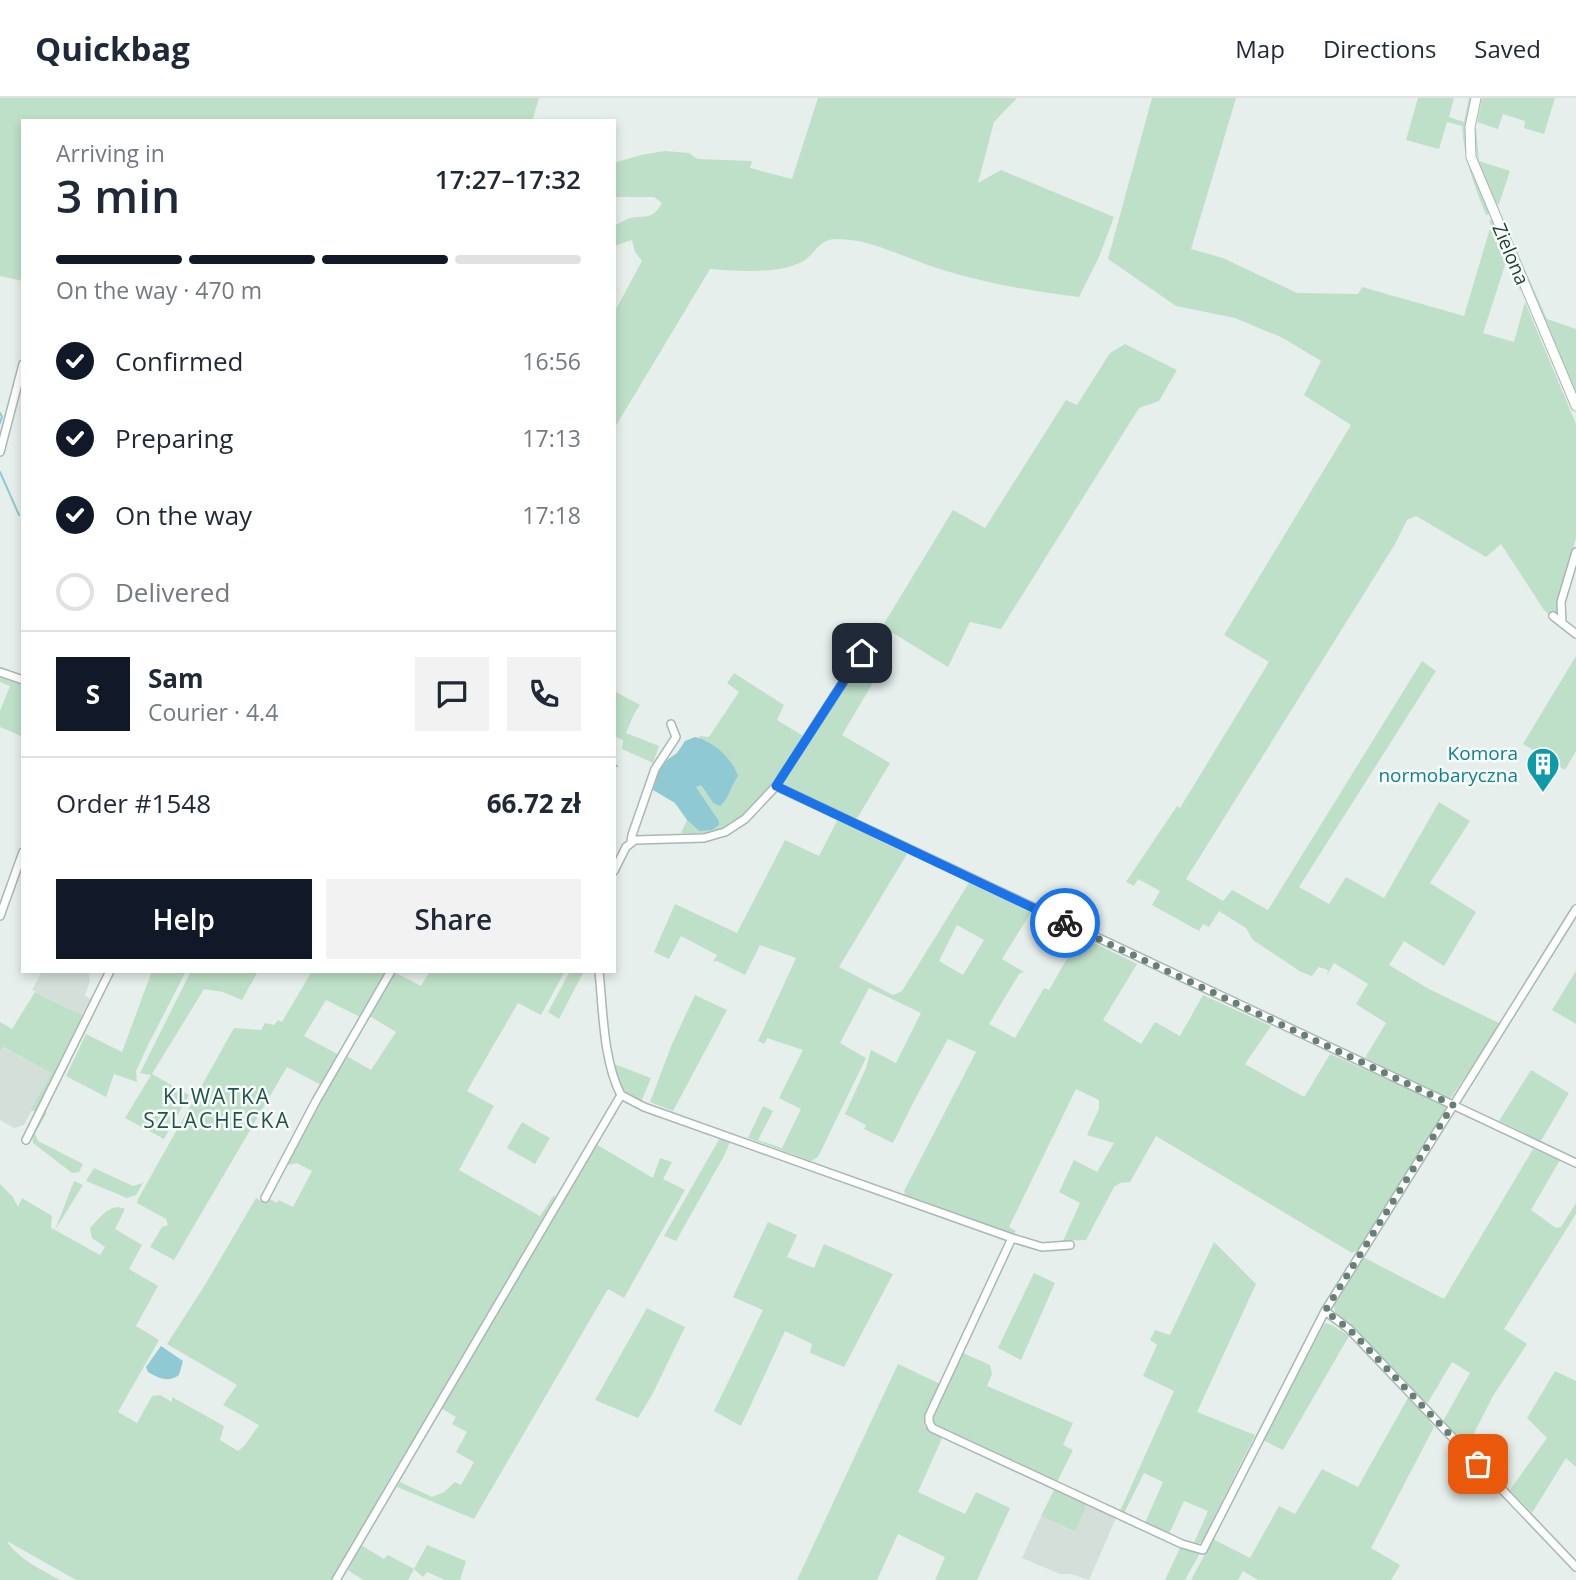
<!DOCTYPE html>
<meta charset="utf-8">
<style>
body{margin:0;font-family:"Open Sans",sans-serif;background:#f2f2f3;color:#1f2937;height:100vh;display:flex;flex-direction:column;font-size:26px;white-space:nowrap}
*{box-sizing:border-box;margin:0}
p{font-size:23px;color:#747a83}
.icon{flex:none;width:38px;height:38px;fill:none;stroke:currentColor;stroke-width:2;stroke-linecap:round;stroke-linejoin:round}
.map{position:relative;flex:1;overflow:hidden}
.side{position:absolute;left:21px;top:21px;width:595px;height:854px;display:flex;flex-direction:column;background:#fff;border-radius:0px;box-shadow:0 4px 10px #0003}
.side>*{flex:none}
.pin{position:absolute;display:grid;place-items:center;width:60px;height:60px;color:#fff;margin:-30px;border-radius:14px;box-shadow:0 4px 10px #0006}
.courier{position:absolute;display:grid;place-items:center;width:70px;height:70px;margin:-35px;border:5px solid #1a73e8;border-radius:50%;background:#fff;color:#222;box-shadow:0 2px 9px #0007}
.summary em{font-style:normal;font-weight:600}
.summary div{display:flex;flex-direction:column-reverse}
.summary{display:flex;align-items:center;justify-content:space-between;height:119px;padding:0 35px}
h1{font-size:46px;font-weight:600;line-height:52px}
.bar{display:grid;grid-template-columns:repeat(4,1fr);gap:10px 7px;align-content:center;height:84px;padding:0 35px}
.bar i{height:9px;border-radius:5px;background:#e0e1e3}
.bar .current{background:#111827}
.bar p{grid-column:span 4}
.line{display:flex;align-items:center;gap:18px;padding:0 35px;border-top:2px solid #e0e1e3}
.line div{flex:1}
.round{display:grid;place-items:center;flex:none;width:74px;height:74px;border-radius:0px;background:#f2f2f3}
ol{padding:0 35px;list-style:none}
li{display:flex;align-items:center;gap:21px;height:77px}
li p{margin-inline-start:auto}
li .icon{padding:7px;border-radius:50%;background:#111827;color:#fff;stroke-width:4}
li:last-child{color:#747a83}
li i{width:38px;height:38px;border:4px solid #e0e1e3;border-radius:50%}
.button{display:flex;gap:14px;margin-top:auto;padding:14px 35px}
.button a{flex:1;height:80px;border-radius:0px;background:#111827;color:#fff;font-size:28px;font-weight:600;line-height:80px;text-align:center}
.button a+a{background:#f2f2f3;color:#1f2937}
header{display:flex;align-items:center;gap:42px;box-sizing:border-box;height:98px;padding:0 35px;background:#fff;border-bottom:2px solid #e0e1e3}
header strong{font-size:33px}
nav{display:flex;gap:38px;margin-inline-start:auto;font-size:24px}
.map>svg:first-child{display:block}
.built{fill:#d4dfda}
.green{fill:#bfe0c8;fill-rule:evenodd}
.water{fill:#8ec9d4}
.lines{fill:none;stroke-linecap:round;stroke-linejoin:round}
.stream{stroke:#8ec9d4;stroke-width:2}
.minor-casing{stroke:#a8b8b2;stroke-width:10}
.tertiary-casing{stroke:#a8b8b2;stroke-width:11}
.minor{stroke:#fff;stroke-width:7}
.tertiary{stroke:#fff;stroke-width:9}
.done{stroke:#687f78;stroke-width:7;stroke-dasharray:0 12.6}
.route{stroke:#1a73e8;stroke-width:9}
.labels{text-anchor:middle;stroke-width:5;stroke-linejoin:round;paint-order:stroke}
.street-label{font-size:19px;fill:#24423a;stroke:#f7fbf9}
.culture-label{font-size:19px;fill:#0d838f;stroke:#f7fbf9;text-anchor:end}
.neighbourhood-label{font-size:21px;letter-spacing:2px;fill:#1f5548;stroke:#f7fbf9}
</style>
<header>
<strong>Quickbag</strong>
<nav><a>Map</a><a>Directions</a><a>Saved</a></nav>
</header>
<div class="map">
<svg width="1576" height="1482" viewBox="0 0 1576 1482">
<rect width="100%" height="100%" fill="#e6efeb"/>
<!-- built -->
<path class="built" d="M42,873H88L90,883L85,897L91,902L82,917L32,892Z
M2,949L51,975L24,1027L14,1030L0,1022V953Z
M1088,1404L1117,1418L1089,1482L1071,1476H1060L1022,1460L1041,1418L1074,1434Z"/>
<!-- green -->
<path class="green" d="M0,0H539L532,23H23V183L0,178Z
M818,0H1017L994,24L978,85L1001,72L1114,119L1099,159L1079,199C1033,194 987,185 943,172C908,162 871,140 835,141C820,141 815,155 805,162C781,177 736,173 710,171L614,331V215L642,163L635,154L632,142L614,148V128C620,125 625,121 631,120C647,117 652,122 662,105L654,99H614V65L641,57L665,53L689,55L697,61L752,63L750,70L792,81Z
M1152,0H1236L1191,151L1223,160L1297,195L1358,196L1362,189L1464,218L1491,127L1489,123L1493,121L1522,190L1520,192L1506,164L1483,235L1514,244L1525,204L1576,326V440L1558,500V514L1561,528L1544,512L1501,446L1486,459L1416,418L1407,422L1395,446L1186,781L1223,803L1232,792L1268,812L1422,563L1436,573L1299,789L1329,806L1346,779L1384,800L1439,704L1470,723L1430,785L1476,814L1444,868L1404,843L1389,867L1429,891L1501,926L1450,1001L1378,969V966L1365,960L1386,925L1356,906L1368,886L1334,865L1327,877L1328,872L1319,869L1312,878L1301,874L1253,842L1246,830L1219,813L1209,829L1203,826L1199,833L1152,807L1160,793L1138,781L1134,788L1126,784L1177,708L1180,710L1269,564L1224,537L1351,327L1304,297L1321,263L1283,240L1235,220L1176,208L1108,161Z
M1418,0H1454L1449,19L1464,24L1469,0H1472L1466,31L1490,116L1486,117C1474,87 1464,61 1462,28L1447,24L1439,51L1406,42Z
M1482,0H1555L1544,36L1524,30L1525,23L1503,16L1498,31L1477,24Z
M1476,30L1479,63L1510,73L1499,106L1495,107C1484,82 1475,59 1473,31Z
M1515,149L1547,221L1576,231V300L1512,150Z
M1125,246L1177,272L1159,303L1139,310L1001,531L970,524L948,569L885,530L868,559L881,571L842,637L890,665L858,719L853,721L780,686L865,557L953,412L985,430L1066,302L1077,307L1110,255Z
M1576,558V653L1565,672L1523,646Z
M734,575L784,607L777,622L805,639C787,665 752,716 724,730C710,737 696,736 681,735L687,722L699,733L719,723L696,689L700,686L713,705L729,694L735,681L720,653L700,642L699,638L709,639L739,594L727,585Z
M0,577L23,585L21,638L0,629V613L10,588L0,584Z
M614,593L640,607L634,616L626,635L659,648L653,665L622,651L623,642L614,638Z
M838,721L907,756L839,869L893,897L902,893L970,783L1053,823L1051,825L1030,816L1002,861L1024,874L1019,876L989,926L1015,940L1044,890L1049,892L1080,838L1137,866L1103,922L1141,946L1155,924L1180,938L1203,897L1271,928L1245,966L1302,998H1305L1330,956L1445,1007L1446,1012L1359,1151L1352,1155L1156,1038L1130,1084L1120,1085L1114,1089L1086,1142L1063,1143L1080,1105L1059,1094L1074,1062L1097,1074L1114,1045L1087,1037L1099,1011V1002L1076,991L1009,1129L1016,1133L1014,1136L905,1097L904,1093L976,954L948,941L915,1001L893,1045L864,1031L866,1027L845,1016L866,970L871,952L896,965L921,915L869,890L840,945L866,960L818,1059L811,1063L748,1040L763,1008L773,1013L758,1042L782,1050L801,1011L779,1000L803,952L767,940L764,946L758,943L796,860L760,847L745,877L717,863L713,864L717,857L681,838L669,861L654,854L675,806L737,835L785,742L819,758ZM957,827L984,842L963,877L939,863Z
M152,873H186L148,947L136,973L137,984L114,976L106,999L66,978L86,936L122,954Z
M191,873H258L242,902L223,894L204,891L152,976L189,997L164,1041L125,1020L151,977L140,975Z
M312,873H388L360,919L326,902L304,938L339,957L321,987L287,969L174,1162L150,1149L162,1129L168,1127L166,1121L137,1105L138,1101L234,930L261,932L265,925L274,927L278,922L282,924Z
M430,873H565L541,917L518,905L467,993L494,1008L459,1072L540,1118L554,1097L552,1090L555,1100L456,1276L391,1378L333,1482H76L7,1443C17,1460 42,1472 60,1482H0V1086L13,1099L18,1109L22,1100L52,1118L51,1130L55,1132L74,1083L83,1087L55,1132L100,1157L105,1149L92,1140L90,1130C100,1120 110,1104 125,1111L115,1131L142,1147L129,1171L158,1188L136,1228L159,1242L118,1314L137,1325L152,1298L160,1297L172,1304V1299L224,1328L220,1342L238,1353L245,1347L259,1327L223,1307L237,1287L167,1246L205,1187L256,1100L264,1105L268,1100L277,1105L279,1102L293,1109L312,1073L297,1065L288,1067V1060L345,957L371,972L396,934L368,917L394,874L421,888Z
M570,873L583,875L559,921L548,914Z
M1576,873V926L1552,912Z
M35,894L82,917L83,921L36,1014L31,1012L51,975L3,949L0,953V924L12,931Z
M695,897L727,912L673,1013L650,1004L672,946Z
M614,966L651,980L641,1004C621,993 619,988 614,966Z
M1531,972L1569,995L1541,1043L1499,1023Z
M44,1013L47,1015L35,1035L38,1043L83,1066L79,1074L72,1075L33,1045L32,1036Z
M522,1024L550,1040L535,1066L507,1050Z
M721,1038L729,1040L730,1044L725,1056L676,1143L664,1138Z
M596,1046L653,1080L660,1060L672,1064L663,1081L685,1092L624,1200L608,1191L474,1421L397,1389L400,1384L432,1399L444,1394L455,1384L461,1387L474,1364L456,1354L467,1334L452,1326L456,1319L441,1310Z
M1533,1051L1560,1062L1531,1112L1556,1130L1561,1129L1576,1105V1116L1504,1231L1527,1246L1493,1298L1467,1349L1442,1325L1470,1275L1452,1264L1426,1308L1335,1216L1334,1206L1363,1159L1444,1201Z
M94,1070L133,1088L143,1085L136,1097L127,1100L86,1083Z
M768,1124L797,1137L787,1159L814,1170L824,1146L893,1176L844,1269L810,1255L812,1246L785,1233L741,1328L714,1313L763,1212L733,1199Z
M1214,1144L1256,1186L1197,1314L1255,1337L1202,1444L1193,1447L1208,1413L1184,1403L1169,1436L1145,1425L1163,1384L1144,1375L1124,1415L1120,1413L1174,1293L1143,1278L1157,1247L1150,1242L1155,1232L1170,1237Z
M1034,1175L1055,1185L1021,1262L998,1250Z
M647,1210L685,1229L652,1297L638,1320L595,1302Z
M1325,1225L1332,1227L1349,1238L1283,1352L1263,1342Z
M961,1254L990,1267L992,1276L987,1288L1073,1325L1063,1347L1073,1352L1057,1384L939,1329L931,1323Z
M898,1266L940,1286L924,1320V1328L943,1338L918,1394L965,1416L976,1394L1010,1410L977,1482H935L945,1459L898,1436L877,1482H797Z
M1555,1273L1576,1283V1369L1566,1360L1532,1415L1510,1392L1547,1340L1527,1320Z
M1409,1298L1434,1329L1371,1450L1400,1467L1391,1482H1258L1243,1473L1238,1482H1191L1213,1441L1250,1460L1279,1408L1295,1416L1322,1371L1358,1389Z
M1055,1390L1088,1404L1075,1434L1041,1418Z
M361,1447L384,1461L388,1457L414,1471L427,1447L466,1463L460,1482H445L427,1474L423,1479L414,1471L408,1482H363L348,1472Z
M1181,1448L1200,1455L1185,1482H1165Z"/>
<!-- water -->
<path class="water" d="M695,639C713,643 732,660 738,678C731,687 729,701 720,708L713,705L701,687L696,689L719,723V727L712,732L699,733L687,722L675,705L653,692L659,673L667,662L677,655L685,643Z
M161,1248L183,1263L179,1277C167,1285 159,1280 148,1274L146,1269Z"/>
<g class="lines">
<!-- stream -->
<path class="stream" d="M0,315L2,319L0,325
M0,374L19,417
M614,667L617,668"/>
<defs>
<path id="minor" d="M0,354L23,266
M1553,518L1576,536
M1562,525L1561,504L1576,454
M0,574L23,582
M776,688L1576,1065
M631,743L632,737L655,671L676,639L671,626
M614,773L626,749L635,742L704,740L725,734L745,721L776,688L862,555
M0,818L23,754
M599,873C603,911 603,963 621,997
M621,997L644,1009L1012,1140L1042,1149L1070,1147
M26,1042L110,873
M265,1100L316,1003L391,873
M1012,1140L929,1318V1324L932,1330L1182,1446L1203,1452L1325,1213L1576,811
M1325,1213L1349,1231L1576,1469
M336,1482L621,997"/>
<path id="tertiary" d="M1476,0L1470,29L1471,59L1576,308"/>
</defs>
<!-- minor casing -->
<use href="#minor" class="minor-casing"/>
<!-- tertiary casing -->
<use href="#tertiary" class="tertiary-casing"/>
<!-- minor -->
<use href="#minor" class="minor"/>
<!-- tertiary -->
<use href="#tertiary" class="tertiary"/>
</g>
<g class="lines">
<!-- done -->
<path class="done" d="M1065,825L1453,1007L1325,1213L1349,1231L1478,1366"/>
<!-- route -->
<path class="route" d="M862,555L776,688L1065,825"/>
</g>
<!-- icons -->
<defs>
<symbol id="building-pin" viewBox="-11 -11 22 30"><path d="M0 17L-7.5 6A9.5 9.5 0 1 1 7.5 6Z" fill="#0f9aa8" stroke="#f7fbf9"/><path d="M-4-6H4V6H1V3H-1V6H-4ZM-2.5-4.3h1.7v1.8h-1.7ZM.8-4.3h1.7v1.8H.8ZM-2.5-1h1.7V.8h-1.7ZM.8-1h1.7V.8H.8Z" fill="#fff"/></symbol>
</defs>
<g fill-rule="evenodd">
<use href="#building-pin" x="1524" y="647" width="38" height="52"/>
</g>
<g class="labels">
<!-- street labels -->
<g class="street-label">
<text transform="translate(1511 156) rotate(67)" y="7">Zielona</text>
</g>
<!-- culture labels -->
<g class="culture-label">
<text x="1518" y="662">Komora<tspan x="1518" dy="22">normobaryczna</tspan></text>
</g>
<!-- neighbourhood labels -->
<g class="neighbourhood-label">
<text x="217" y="1006">KLWATKA<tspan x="217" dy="24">SZLACHECKA</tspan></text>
</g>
</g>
</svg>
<div class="pin" style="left:1478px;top:1366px;background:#ea580c"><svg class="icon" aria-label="bag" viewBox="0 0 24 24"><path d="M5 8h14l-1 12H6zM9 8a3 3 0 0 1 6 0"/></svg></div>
<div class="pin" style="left:862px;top:555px;background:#1f2937"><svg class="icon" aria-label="home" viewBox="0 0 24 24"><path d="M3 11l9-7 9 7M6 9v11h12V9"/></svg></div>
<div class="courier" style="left:1065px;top:825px"><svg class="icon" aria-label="bike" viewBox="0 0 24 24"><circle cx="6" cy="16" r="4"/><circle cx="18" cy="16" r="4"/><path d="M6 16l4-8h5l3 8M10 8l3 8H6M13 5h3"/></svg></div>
<section class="side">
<div class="summary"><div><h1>3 min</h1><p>Arriving in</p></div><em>17:27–17:32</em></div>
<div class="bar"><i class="current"></i><i class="current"></i><i class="current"></i><i></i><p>On the way · 470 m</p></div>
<ol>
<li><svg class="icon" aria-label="check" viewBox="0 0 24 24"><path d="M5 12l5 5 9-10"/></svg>Confirmed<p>16:56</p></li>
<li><svg class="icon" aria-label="check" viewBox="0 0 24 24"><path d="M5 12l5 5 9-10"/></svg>Preparing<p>17:13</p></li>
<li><svg class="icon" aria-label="check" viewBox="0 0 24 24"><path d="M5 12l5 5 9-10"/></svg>On the way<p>17:18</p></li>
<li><i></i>Delivered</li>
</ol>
<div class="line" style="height:126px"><b class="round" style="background:#111827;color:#fff">S</b><div><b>Sam</b><p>Courier · 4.4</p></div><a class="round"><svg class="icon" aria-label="chat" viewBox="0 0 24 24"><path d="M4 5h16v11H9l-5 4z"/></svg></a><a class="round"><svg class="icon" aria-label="phone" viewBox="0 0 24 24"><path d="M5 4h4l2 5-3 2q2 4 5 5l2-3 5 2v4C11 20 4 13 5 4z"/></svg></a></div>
<div class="line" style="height:91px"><div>Order #1548</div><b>66.72 zł</b></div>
<div class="button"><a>Help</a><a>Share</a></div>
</section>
</div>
